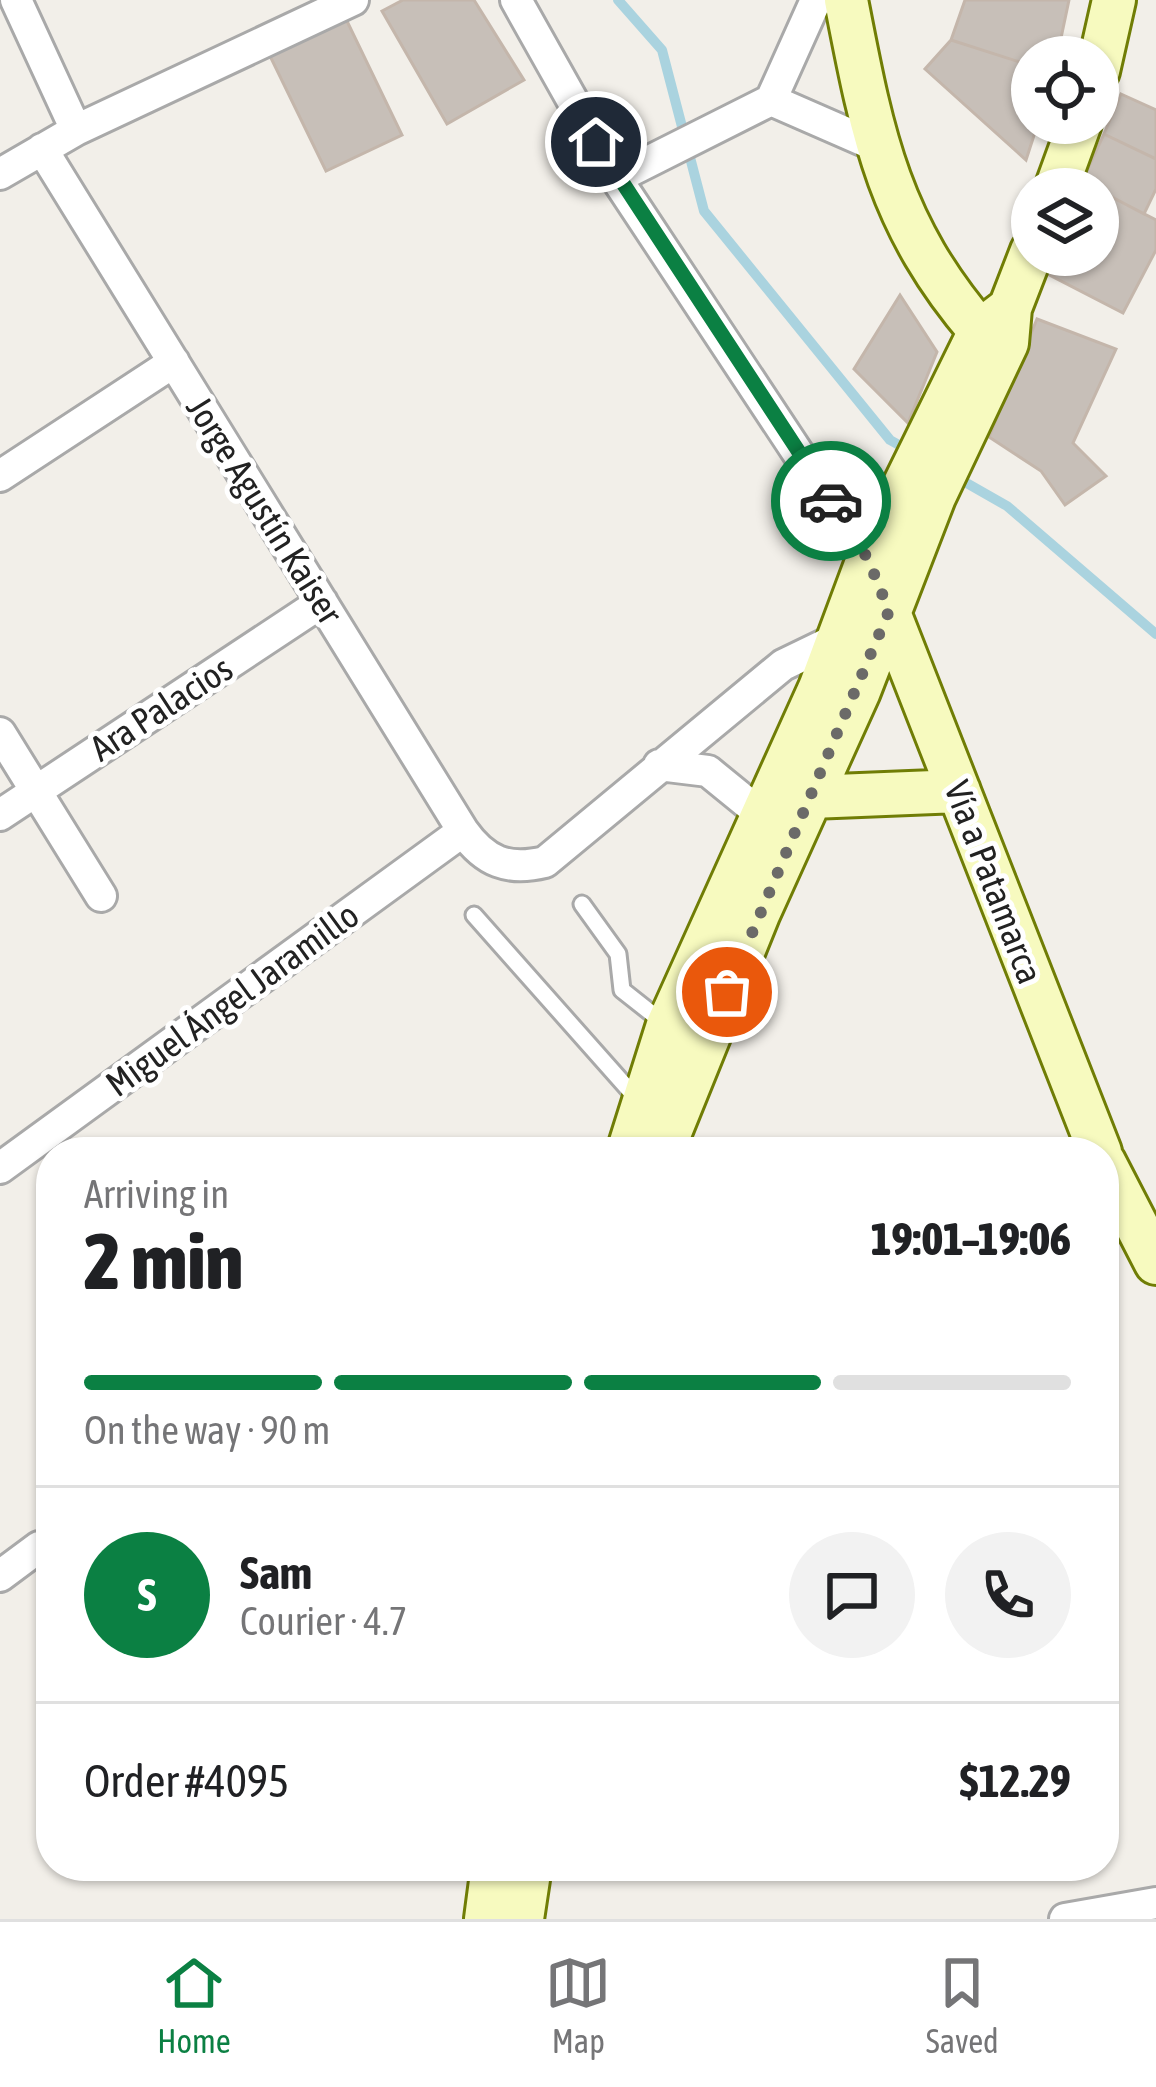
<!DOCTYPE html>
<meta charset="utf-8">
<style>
body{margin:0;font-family:"Asap Condensed",sans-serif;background:#f2f2f2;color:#202124;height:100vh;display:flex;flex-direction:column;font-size:45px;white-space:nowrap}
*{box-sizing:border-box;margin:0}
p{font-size:39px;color:#757577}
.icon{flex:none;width:66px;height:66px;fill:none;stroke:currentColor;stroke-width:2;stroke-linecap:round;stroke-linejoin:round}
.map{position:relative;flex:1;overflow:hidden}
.details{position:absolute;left:36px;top:1137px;width:1083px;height:744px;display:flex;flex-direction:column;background:#fff;border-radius:48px;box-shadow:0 3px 9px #0004}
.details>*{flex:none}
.buttons{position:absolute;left:1011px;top:36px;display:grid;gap:24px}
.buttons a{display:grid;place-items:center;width:108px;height:108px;border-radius:50%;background:#fff;box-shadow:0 3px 9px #0004;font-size:60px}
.pin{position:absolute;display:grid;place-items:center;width:102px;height:102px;color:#fff;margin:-51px;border:6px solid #fff;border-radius:50%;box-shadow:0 3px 12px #0007}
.courier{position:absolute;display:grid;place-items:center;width:120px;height:120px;margin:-60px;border:9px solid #0b8043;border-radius:50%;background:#fff;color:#222;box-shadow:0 3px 15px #0007}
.summary em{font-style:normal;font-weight:800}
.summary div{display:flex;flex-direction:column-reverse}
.summary{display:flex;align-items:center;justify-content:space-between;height:204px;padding:0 48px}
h1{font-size:78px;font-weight:800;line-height:90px}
.bar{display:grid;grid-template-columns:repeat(4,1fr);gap:18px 12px;align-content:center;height:144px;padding:0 48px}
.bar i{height:15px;border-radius:9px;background:#e0e0e0}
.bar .on{background:#0b8043}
.bar p{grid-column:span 4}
.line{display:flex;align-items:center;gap:30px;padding:0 48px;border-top:3px solid #e0e0e0}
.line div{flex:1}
.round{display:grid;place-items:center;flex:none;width:126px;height:126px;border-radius:63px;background:#f2f2f2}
.tab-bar{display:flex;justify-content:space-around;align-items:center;height:168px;border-top:3px solid #e0e0e0;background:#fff;font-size:33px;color:#757577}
.tab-bar a{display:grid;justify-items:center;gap:6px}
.tab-bar .on{color:#0b8043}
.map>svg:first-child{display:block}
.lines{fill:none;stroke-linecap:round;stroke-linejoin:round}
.stream{stroke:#aad3df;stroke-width:10}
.building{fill:#c7bfb8;stroke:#c4b6ab;stroke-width:3}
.lane-casing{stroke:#a9a9a9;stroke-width:21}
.street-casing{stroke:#a9a9a9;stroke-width:36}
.secondary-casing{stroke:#707d05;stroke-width:48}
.lane{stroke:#fff;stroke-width:15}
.street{stroke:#fff;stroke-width:30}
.secondary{stroke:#f7fabf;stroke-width:42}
.done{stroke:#6b6a68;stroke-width:12;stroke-dasharray:0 21.6}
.route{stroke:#0b8043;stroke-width:15}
.labels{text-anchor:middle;stroke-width:10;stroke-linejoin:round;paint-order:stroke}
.street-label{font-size:36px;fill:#222;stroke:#fff}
</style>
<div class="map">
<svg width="1156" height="1919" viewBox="0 0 1156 1919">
<rect width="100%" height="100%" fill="#f2efe9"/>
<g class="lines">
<!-- stream -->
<path class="stream" d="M618,0L662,50L704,211L890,440L908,450
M956,477L1007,506L1156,634"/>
</g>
<!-- building -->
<path class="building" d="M403,0H474L524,80L447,124L382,11Z
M965,0H1069L1057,57H1032V66L951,40Z
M345,17L402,135L326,171L269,54Z
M951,40L1032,66V123H1038L1026,160L925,69Z
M1121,94L1156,110V159L1104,134Z
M1104,134L1156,159V189L1144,214L1082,181Z
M1098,190L1156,220V250L1123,313L1036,268L1043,255H1098Z
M900,295L937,352L908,423L854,369Z
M1037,319L1116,349L1073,443L1106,476L1065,505L1041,471L989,437Z"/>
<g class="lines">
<defs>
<path id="lane" d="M582,904L618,954L622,990L665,1024
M474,915L638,1100"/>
<path id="street" d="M16,0L76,130
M516,0L616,178L868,559
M771,100L874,145
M42,149L463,831C485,862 508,871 545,862L783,665L845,635
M0,174L76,130L353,0
M616,178L771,100L816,0
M0,476L174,362
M0,733L101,896
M659,765L708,771L762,815
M0,815L322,602
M0,1168L463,831
M0,1576L39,1547
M1065,1919L1156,1903"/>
<path id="secondary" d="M846,0C872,134 888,224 980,331
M1098,71L1114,0
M1056,189L1080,123
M884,600L1100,1152
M811,797L959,791
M628,1152L668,1025L820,688L868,559L980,331L1010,308
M662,1152L759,912L859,691L934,497L1007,343L1010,308L1032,251
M1104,1162L1156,1263
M486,1919L493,1866
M522,1919L530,1866"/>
</defs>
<!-- lane casing -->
<use href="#lane" class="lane-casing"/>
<!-- street casing -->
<use href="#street" class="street-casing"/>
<!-- secondary casing -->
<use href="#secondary" class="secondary-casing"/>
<!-- lane -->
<use href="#lane" class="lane"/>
<!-- street -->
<use href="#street" class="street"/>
<!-- secondary -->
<use href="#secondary" class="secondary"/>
</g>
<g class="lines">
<!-- done -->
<path class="done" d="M727,992L889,611L868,559L831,501"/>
<!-- route -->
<path class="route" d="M596,142L831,501"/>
</g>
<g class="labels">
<!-- street labels -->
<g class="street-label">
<text transform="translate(265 510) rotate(58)" y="13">Jorge Agustín Kaiser</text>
<text transform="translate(161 708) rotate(-33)" y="13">Ara Palacios</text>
<text transform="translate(994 882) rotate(69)" y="13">Vía a Patamarca</text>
<text transform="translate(232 999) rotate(-36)" y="13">Miguel Ángel Jaramillo</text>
</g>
</g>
</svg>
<div class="buttons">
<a><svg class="icon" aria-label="locate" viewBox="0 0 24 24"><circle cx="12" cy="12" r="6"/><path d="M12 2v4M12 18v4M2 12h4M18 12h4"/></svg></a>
<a><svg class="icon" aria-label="layers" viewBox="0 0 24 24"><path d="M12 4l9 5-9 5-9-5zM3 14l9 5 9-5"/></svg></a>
</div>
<div class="pin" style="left:727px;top:992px;background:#ea580c"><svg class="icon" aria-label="bag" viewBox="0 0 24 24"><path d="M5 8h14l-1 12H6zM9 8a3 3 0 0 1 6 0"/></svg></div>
<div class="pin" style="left:596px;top:142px;background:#1f2937"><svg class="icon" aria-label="home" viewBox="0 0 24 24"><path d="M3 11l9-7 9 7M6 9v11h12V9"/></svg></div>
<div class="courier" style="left:831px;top:501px"><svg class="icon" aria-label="car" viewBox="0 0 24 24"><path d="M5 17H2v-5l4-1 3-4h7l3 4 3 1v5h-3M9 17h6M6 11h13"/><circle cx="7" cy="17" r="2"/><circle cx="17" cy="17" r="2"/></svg></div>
<section class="details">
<div class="summary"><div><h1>2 min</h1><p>Arriving in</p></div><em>19:01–19:06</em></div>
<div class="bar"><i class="on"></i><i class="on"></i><i class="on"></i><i></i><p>On the way · 90 m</p></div>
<div class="line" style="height:216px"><b class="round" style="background:#0b8043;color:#fff">S</b><div><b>Sam</b><p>Courier · 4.7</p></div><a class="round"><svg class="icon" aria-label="chat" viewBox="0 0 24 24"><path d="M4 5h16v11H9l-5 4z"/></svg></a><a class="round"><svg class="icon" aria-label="phone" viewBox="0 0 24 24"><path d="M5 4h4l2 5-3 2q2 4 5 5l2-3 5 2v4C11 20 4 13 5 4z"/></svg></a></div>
<div class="line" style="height:156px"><div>Order #4095</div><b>$12.29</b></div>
</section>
</div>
<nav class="tab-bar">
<a class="on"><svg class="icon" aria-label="home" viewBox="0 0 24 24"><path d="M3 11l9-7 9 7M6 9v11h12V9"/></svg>Home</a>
<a><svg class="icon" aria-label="map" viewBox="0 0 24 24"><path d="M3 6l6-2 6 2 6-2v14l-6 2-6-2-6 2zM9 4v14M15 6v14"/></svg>Map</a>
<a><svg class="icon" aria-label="saved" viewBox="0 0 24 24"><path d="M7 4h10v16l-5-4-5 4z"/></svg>Saved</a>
</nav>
